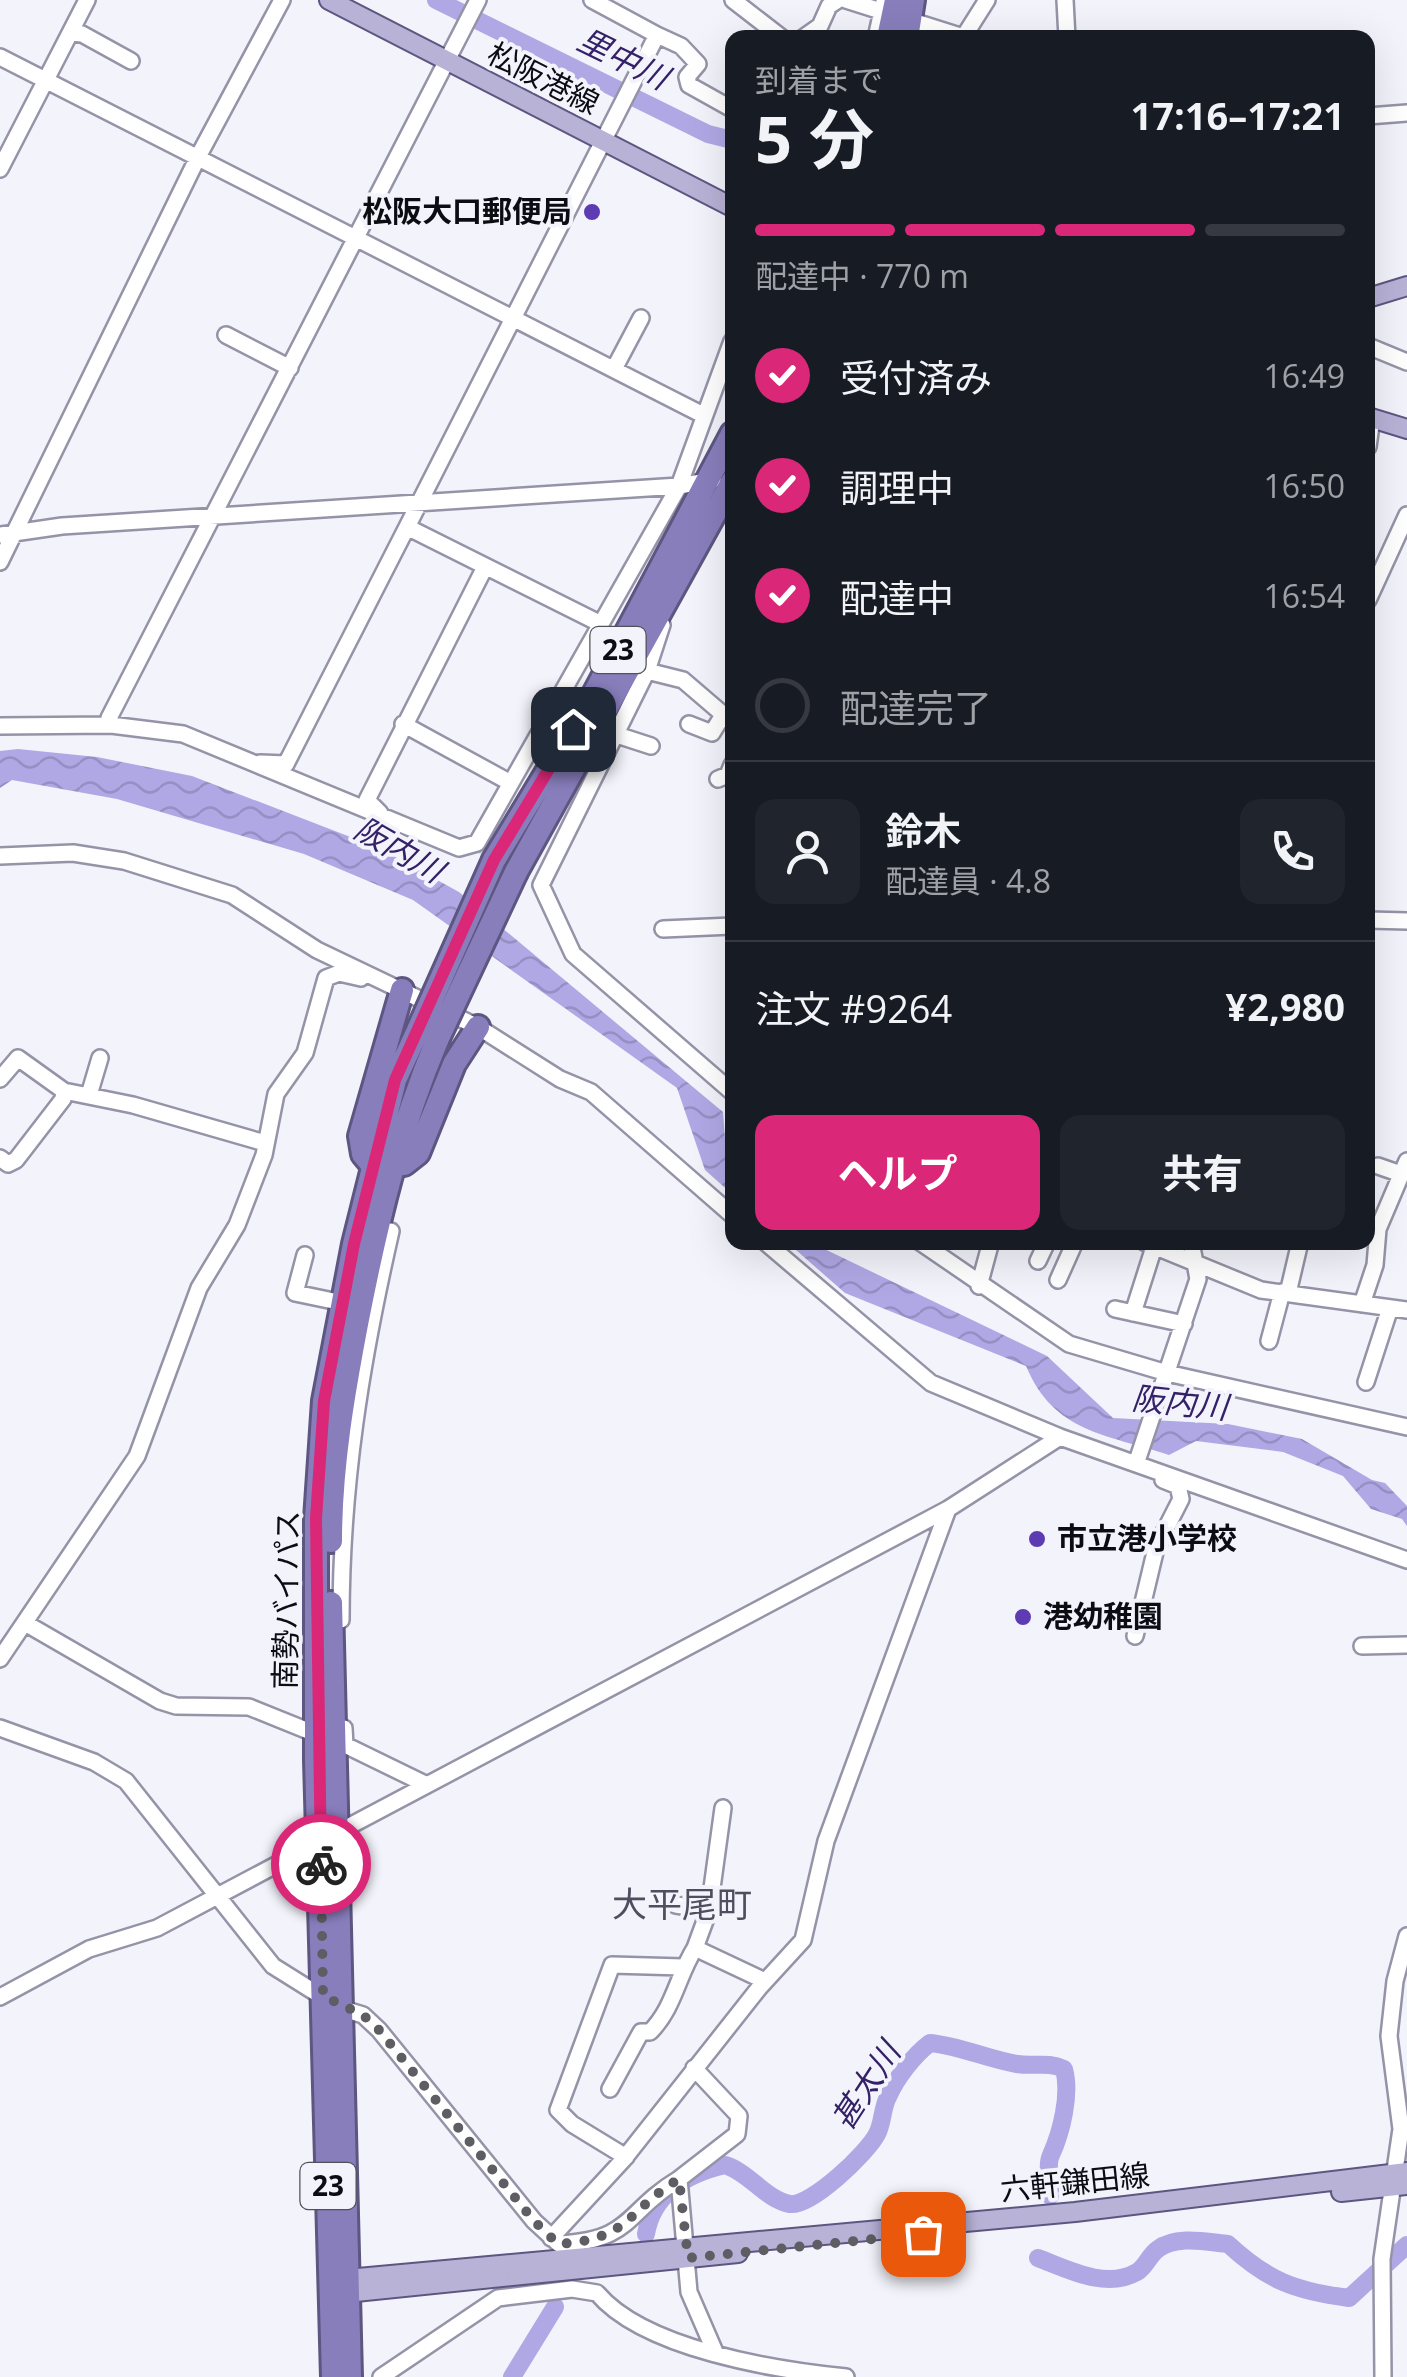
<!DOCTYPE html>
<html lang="ja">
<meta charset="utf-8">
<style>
body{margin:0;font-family:"Open Sans","Noto Sans JP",sans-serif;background:#20242c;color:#f1f3f6;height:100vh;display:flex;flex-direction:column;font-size:38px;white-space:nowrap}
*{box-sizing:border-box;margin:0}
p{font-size:32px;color:#9ea1a6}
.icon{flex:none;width:55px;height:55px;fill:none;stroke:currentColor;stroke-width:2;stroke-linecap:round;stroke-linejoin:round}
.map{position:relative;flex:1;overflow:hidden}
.panel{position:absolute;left:725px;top:30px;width:650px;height:1220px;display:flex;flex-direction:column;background:#171b24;border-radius:20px;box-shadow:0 10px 40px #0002}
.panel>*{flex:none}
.pin{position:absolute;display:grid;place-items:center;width:85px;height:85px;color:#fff;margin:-42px;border-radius:20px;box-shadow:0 5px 15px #0006}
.courier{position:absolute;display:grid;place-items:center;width:100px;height:100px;margin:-50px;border:8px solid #db2777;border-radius:50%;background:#fff;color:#222;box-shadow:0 2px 12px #0007}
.headline em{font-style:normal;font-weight:700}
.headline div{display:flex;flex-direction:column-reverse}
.headline{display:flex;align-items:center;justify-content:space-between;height:170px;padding:0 30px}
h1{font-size:65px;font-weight:700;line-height:75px}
.bar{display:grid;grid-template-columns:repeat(4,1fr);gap:15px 10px;align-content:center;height:120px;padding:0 30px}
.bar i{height:12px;border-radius:8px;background:#363941}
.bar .current{background:#db2777}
.bar p{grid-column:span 4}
.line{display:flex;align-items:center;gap:25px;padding:0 30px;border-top:2px solid #363941}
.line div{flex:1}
.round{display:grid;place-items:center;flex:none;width:105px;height:105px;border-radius:20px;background:#20242c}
ol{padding:0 30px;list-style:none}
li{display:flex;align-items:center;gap:30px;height:110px}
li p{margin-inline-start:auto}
li .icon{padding:10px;border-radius:50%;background:#db2777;color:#fff;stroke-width:4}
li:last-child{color:#9ea1a6}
li i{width:55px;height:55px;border:5px solid #363941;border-radius:50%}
.action{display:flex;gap:20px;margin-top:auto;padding:20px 30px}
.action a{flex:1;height:115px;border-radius:20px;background:#db2777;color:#fff;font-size:40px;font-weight:700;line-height:115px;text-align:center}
.action a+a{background:#20242c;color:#f1f3f6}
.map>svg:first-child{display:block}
.water{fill:url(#water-waves)}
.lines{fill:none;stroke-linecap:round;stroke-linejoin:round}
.river{stroke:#b0a8e5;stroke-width:18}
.minor-tunnel{stroke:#d0d0d8;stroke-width:15;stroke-dasharray:15 8;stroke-linecap:butt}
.minor-casing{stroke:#9593a7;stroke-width:20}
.major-casing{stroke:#5d5681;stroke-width:22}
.highway-casing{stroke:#5d5681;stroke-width:28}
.minor{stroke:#fff;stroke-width:15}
.major{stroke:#b8b2d7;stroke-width:18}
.highway{stroke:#887ebc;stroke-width:22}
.highway-bridge-casing{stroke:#5d5681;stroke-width:28;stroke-linecap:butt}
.highway-bridge{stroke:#887ebc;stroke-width:22}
.done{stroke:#5e5d64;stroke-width:10;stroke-dasharray:0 18}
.route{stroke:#db2777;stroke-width:12}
.poi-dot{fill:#5c3bb3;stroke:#f3f3fb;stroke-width:4}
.labels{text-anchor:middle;stroke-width:8;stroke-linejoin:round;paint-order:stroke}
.shield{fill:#f3f3fb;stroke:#525159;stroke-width:2.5}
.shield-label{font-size:28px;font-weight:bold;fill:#0d0c13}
.street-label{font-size:30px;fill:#0d0c13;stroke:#f3f3fb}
.poi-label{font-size:30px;font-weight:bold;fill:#0d0c13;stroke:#f3f3fb;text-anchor:start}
.water-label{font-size:32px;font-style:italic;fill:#342167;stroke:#f3f3fb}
.quarter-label{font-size:35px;fill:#4f4d5e;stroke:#f3f3fb}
</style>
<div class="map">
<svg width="1407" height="2377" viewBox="0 0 1407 2377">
<defs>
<pattern id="water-waves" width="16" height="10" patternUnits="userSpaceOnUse" patternTransform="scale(2.5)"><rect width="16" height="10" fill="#b0a8e5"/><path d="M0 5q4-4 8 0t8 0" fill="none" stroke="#968fc4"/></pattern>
</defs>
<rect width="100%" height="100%" fill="#f3f3fb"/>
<!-- water -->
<path class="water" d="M18,749L97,757L192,776L379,848L459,892L723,1112L725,1138L732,1147V1194L705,1170L677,1088L413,900L304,854L117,799L12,780L0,788V751Z
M788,1243H812L1047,1356L1113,1418L1228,1424L1302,1439L1372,1480L1385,1483L1407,1506V1526L1402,1519L1371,1509L1343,1476L1283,1452L1196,1441L1169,1455C1106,1434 1054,1433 1026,1366L845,1293Z"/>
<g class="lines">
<!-- river -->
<path class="river" d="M436,0L708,134L732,140
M646,2234C653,2193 686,2174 725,2165C749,2172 766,2200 790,2204C811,2207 868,2152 877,2134C883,2123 882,2108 888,2097C896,2078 914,2055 930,2043C961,2046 987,2059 1017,2064C1034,2067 1048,2061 1064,2069C1071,2095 1061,2133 1051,2155C1046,2165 1051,2184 1050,2196
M1038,2258C1067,2269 1106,2290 1137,2272C1146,2267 1149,2255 1158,2249C1176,2235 1207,2242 1228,2244C1267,2280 1294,2291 1349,2298L1407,2245
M512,2377L555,2307"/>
<!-- minor-tunnel -->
<path class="minor-tunnel" d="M550,714L611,744
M477,843L541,885"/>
<defs>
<path id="minor" d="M592,0L657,35L407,527L601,624
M733,0L782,38
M846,0L963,37
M1065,0L1067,38
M71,33L82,34L131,61
M657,35L681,46L698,64L687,77L689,85L732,109
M803,38L820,26L829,6L838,0
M876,38L884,2
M963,38L987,0
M0,57L703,415
M1368,116L1407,113
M0,169L87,0
M226,335L290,368
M1368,346L1407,362
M614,369L641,318
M1368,447L1372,418
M0,535L62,526L679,486L713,480
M0,562L199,155L282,0
M1368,600L1407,515
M662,625L647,671L683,680L732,722
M647,671L541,885L573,954L732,1092
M403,724L509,782
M689,724L712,733L723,715
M111,725L109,718L478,0
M0,726L111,725L183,734L459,848L477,843L679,486L732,341
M617,735L651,746
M260,763L286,764L407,527
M718,779L728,775L732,765
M380,813L367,800L485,567
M0,856L73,853L124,861L232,895L317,950L478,1027L560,1079L591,1092L732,1215
M1368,920L1407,921
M663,929L732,926
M0,1079L18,1058L64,1091L133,1105L265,1143
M89,1095L100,1058
M0,1158L8,1164L16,1160L63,1099L64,1091
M1378,1166L1401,1174
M765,1242L931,1383L1060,1437L1407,1560
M920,1242L1069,1344L1167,1373L1407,1427
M1144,1242L1261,1290L1407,1310
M305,1255L295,1293L343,1303
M1038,1261L1047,1242
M1058,1280L1075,1242
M979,1286L989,1249
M1288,1293L1300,1242
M1362,1304L1375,1265L1378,1229L1407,1161
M1115,1309L1184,1324
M1133,1313L1154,1247
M1269,1341L1282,1292
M1366,1382L1390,1308
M1136,1464L1198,1279L1191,1242
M341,1620C341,1485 361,1362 391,1231
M25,1623L160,1701L176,1706L249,1707L306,1730
M1135,1636L1156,1548L1181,1499L1178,1486L1163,1480
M1362,1646L1407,1645
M0,1659L137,1456L199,1288L237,1225L264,1155L276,1094L305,1053L326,978L339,973L361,978
M0,1728L94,1762L126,1781L273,1966L340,2008L363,2015L379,2030L534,2221L559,2244C634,2240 624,2212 679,2179
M344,1728L345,1745L425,1784
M676,1905L709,1910
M695,1948L709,1910L723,1808
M0,1997L89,1949L157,1928L948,1509
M694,2068L739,2116L737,2134L679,2179L689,2292L715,2352
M610,2089L641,2032H650C674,2008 677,1977 695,1948L765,1981
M626,2157L572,2124L558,2110L612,1965L683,1967
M551,2238L623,2160L759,1988L803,1940L826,1841L948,1509L1060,1437
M381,2377L498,2298L572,2289L597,2293C644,2349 775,2370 846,2377
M1383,2377L1382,2259L1401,2129L1389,2036L1395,1981L1407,1936"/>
<path id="major" d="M329,0L732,207
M1368,298L1407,286
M1368,417L1407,429
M1341,2192L1407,2185
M336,2280L1075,2212L1407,2172
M336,2294L738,2253"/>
<path id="highway" d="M888,38L896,0
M907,38L913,0
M494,860L593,696L732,434
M516,872L732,482
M373,1166L363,1154L360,1136L402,990
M391,1166L404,1164L418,1153L454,1064L478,1027
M331,1541C331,1466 344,1392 358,1319C377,1222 399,1130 438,1038
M331,1603L350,2377
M333,2377L316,1760V1519L324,1401L354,1244L395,1080L419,1028"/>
</defs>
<!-- minor casing -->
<use href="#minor" class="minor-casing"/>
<!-- major casing -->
<use href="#major" class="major-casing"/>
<!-- highway casing -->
<use href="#highway" class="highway-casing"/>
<!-- minor -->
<use href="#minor" class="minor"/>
<!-- major -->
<use href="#major" class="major"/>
<!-- highway -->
<use href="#highway" class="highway"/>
<defs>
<path id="highway-bridge" d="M419,1028L494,860
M438,1038L516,872"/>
</defs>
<!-- highway-bridge casing -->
<use href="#highway-bridge" class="highway-bridge-casing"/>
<!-- highway-bridge -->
<use href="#highway-bridge" class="highway-bridge"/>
</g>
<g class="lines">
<!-- done -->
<path class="done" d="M321,1864L323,1996L363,2015L379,2030L534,2221L558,2244C630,2240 627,2210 679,2179L688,2258L923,2234"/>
<!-- route -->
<path class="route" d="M321,1864L316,1518L324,1401L354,1244L395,1080L494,860L573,729"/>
</g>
<!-- markers -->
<g class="poi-dot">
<circle cx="592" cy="212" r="10"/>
<circle cx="1037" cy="1539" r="10"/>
<circle cx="1023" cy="1617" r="10"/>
</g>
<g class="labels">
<!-- shield labels -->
<g class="shield">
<rect x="590.5" y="627" width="55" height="46" rx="8"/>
<rect x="300.5" y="2163" width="55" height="46" rx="8"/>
</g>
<g class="shield-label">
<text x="618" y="660">23</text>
<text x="328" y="2196">23</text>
</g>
<!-- street labels -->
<g class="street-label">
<text transform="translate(543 79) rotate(27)" y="10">松阪港線</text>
<text transform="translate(287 1600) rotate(-89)" y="10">南勢バイパス</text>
<text transform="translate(1075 2183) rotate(-6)" y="10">六軒鎌田線</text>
</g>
<!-- poi labels -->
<g class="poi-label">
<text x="572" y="222" text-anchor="end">松阪大口郵便局</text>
<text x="1057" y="1549">市立港小学校</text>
<text x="1043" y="1627">港幼稚園</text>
</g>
<!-- water labels -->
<g class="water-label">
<text transform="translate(623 59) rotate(26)" y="11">里中川</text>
<text transform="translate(399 850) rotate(30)" y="11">阪内川</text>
<text transform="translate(1180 1403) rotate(6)" y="11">阪内川</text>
<text transform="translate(866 2086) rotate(-57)" y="11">甚太川</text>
</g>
<!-- quarter labels -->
<g class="quarter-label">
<text x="682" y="1917">大平尾町</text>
</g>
</g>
</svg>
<div class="pin" style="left:923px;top:2234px;background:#ea580c"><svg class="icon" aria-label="bag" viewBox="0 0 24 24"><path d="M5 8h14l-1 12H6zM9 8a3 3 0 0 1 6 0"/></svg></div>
<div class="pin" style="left:573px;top:729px;background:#1f2937"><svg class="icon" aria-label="home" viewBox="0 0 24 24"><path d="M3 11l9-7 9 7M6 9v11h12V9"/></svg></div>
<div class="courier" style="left:321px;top:1864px"><svg class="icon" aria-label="bike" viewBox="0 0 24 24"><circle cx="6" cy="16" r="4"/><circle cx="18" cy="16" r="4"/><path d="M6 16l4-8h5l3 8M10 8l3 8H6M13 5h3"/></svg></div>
<section class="panel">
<div class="headline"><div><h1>5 分</h1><p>到着まで</p></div><em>17:16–17:21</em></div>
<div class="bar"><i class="current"></i><i class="current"></i><i class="current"></i><i></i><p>配達中 · 770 m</p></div>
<ol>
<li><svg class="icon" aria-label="check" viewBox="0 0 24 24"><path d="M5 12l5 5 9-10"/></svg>受付済み<p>16:49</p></li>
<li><svg class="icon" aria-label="check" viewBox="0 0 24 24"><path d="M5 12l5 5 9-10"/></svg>調理中<p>16:50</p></li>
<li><svg class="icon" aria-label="check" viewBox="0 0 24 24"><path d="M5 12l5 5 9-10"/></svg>配達中<p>16:54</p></li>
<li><i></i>配達完了</li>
</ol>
<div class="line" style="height:180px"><a class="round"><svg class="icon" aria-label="person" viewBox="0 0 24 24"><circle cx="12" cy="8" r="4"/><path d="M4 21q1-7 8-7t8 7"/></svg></a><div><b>鈴木</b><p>配達員 · 4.8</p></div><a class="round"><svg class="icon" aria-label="phone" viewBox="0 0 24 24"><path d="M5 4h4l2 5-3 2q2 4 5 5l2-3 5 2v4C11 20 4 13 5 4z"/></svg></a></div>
<div class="line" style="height:130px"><div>注文 #9264</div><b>¥2,980</b></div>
<div class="action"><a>ヘルプ</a><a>共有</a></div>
</section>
</div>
